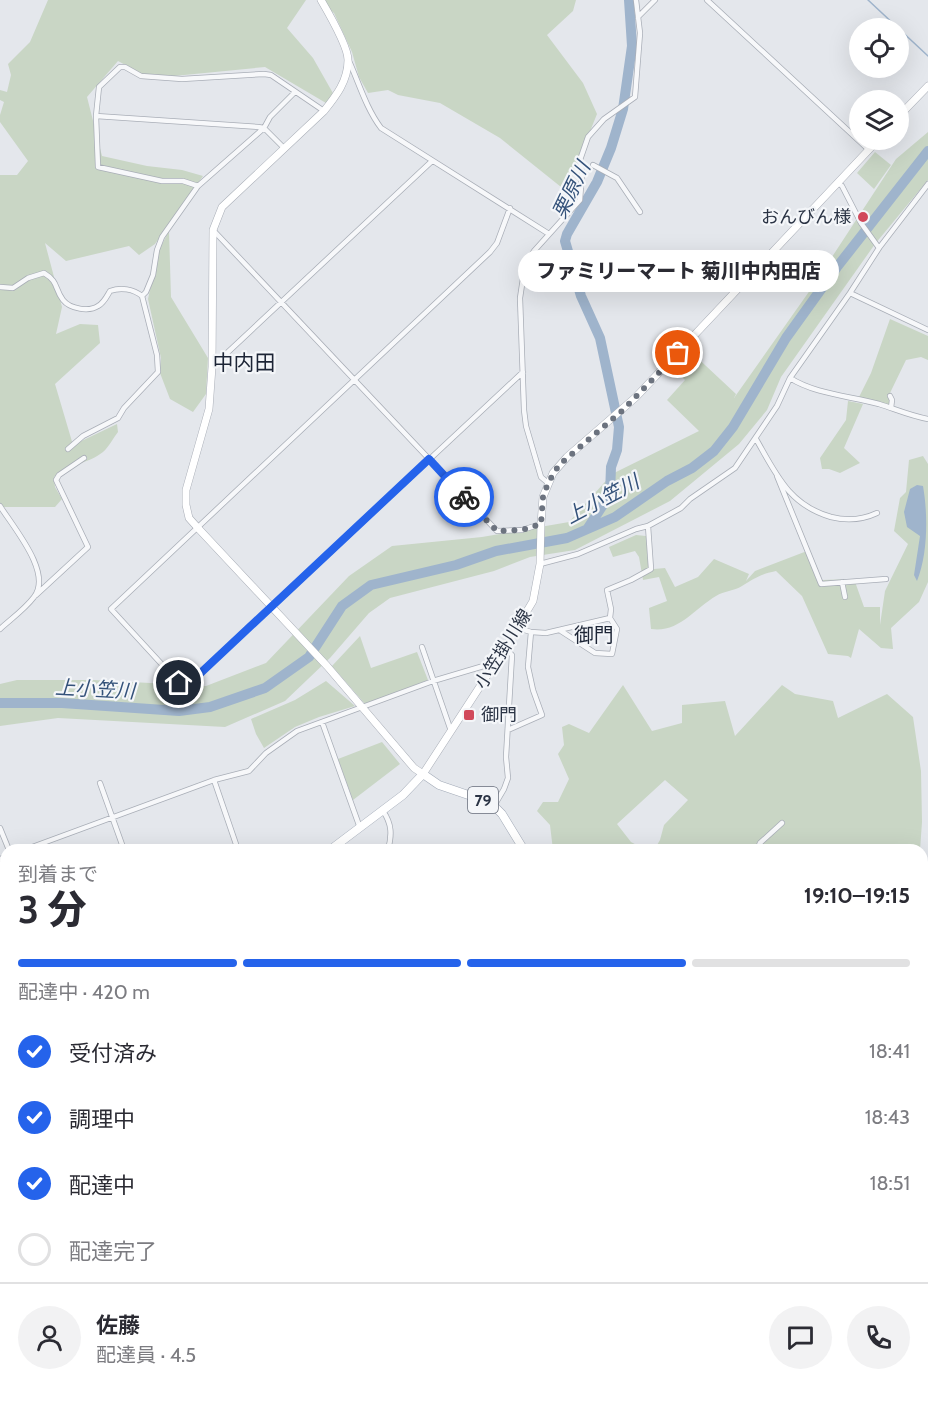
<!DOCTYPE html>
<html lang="ja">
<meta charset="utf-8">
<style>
body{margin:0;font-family:Cabin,"Noto Sans JP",sans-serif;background:#f2f2f3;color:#2b2b33;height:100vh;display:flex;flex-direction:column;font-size:22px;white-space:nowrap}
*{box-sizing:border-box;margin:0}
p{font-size:20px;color:#7c7c81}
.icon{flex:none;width:33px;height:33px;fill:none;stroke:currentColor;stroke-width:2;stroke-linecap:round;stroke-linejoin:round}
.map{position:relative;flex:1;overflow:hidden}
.details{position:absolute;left:0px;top:844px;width:928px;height:560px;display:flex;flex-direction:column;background:#fff;border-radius:18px 18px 0 0;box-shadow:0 6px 24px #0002}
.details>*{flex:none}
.fabs{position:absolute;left:849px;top:18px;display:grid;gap:12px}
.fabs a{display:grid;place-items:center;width:60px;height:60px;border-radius:50%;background:#fff;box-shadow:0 6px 24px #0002;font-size:30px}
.pin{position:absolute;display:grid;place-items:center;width:51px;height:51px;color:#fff;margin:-26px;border:3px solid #fff;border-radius:50%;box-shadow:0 2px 6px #0007}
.courier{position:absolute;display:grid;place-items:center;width:60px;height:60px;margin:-30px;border:4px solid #2563eb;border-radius:50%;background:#fff;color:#222;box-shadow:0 2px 8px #0007}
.bubble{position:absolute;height:42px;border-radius:21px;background:#fff;box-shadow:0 6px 24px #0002;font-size:20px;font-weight:800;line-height:42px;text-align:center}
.summary em{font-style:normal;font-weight:800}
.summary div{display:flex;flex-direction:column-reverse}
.summary{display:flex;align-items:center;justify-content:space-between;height:102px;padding:0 18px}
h1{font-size:39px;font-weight:800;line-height:45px}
.bar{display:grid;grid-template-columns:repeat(4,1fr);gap:9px 6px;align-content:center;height:72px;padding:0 18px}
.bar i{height:8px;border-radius:4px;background:#e1e1e2}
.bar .on{background:#2563eb}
.bar p{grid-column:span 4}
.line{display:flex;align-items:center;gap:15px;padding:0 18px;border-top:2px solid #e1e1e2}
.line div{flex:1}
.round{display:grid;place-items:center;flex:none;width:63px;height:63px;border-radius:32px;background:#f2f2f3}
ol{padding:0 18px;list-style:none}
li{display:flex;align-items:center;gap:18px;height:66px}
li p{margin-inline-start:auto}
li .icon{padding:6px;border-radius:50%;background:#2563eb;color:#fff;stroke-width:4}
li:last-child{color:#7c7c81}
li i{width:33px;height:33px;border:3px solid #e1e1e2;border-radius:50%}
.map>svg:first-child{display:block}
.green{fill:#c9d6c5}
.water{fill:#9fb4cc}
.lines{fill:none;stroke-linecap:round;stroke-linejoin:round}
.stream{stroke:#9fb4cc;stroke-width:1.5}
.river{stroke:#9fb4cc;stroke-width:10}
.street-casing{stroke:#a9aeb7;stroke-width:6}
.secondary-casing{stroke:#a9aeb7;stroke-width:8}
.primary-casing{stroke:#a3abb8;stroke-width:9}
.street{stroke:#f7f8fa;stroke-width:4.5}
.secondary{stroke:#fff;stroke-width:7}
.primary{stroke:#fff;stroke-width:8}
.done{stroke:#6c737f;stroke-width:6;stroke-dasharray:0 10.8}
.route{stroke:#2563eb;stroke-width:8}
.poi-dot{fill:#d1495b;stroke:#f4f6f9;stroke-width:2}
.labels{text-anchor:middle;stroke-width:4.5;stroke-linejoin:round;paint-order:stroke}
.shield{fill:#f4f6f9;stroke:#676e7b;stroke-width:1.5}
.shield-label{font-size:16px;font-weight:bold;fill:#2b3445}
.poi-label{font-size:18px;fill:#2b3445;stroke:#f4f6f9;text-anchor:end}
.street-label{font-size:18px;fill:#2b3445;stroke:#f4f6f9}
.water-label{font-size:20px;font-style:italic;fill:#34527a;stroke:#f4f6f9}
.neighbourhood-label{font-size:20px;fill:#1d2536;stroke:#f4f6f9}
.quarter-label{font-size:21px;fill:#1d2536;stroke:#f4f6f9}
</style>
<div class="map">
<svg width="928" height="1403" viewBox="0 0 928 1403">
<rect width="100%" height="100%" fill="#e4e7ec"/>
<!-- green -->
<path class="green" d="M48,0H306L287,28L313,58L334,95L326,103L265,67L174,76L142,74L118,61L87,97L102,156L147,166L182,170L203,176L155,244L139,255L129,246L66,261L45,243L62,307L56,334L80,324L98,325L100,343L55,384L73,445L117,424L118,432C113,438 109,447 103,452C88,464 68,464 54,477L55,487L62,499L55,507H0V175H17L28,161L0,122V115L4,102L0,100V90L7,92L11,75L8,64L30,42Z
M318,0H576L573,11L547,35L583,83L597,114L566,191L500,138L440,103L398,95L388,90L368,93L359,77L352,52L334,13Z
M928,132V180L875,244L781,377L767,410L739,444L670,501L575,550L530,557L494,571L390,598L369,613L330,658L285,701L225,727L58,718L0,726V684L17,680H94L206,686L266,663L349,576L392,546L482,537L569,522L612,474L699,431L667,400L685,380L674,369L690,351L736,394L734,398L813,286L896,159Z
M875,152L891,165L874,189L857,173Z
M169,231L171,297L208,358L206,394L193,412L170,399L160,373L161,358L148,299L159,250Z
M890,319L928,336V360L921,357L906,360L890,393L893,407L859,397L871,373Z
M848,401L863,404L844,448L860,463L840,473L829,469H822L820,458L846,420Z
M923,456L928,464V582L919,602L891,628L893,649L881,648L859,629L851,658L848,656L828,654L802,596L776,571C761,574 755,578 742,586C734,591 724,591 716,596C694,609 679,633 651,629L649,608L667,601L659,577L643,580L639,557L635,551L613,557L609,547L636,535L646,536L650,566L654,569L665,568L675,587L698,577L714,559L749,574L746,581L755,571L807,551L822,580L854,579L864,607H880V625L885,591L908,544L894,531L900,498L906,492L909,460Z
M360,636L371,668L417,652L428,680L365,704L332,666Z
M326,681L355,706L319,717L295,727L264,748L256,734L251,719L295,700Z
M623,685L652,731L682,723V705L725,701L735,736L782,685L795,694L833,701L838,718L887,694L913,717L921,771L922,822L920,850H769L758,841L754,850H654L660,840L664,825L688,800L665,780L617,824L631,842L646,850H553L550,825L537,811L543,802H558L569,779L558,754L564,745L562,727L569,724L589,733Z
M382,742L400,764L353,800L338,759Z
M923,973L928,974V1051L923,1053Z
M928,1063V1143L923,1130L922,1066Z
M157,1398H257L256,1401L229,1403H160L157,1402Z
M543,1398H764L761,1403H548Z"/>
<!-- water -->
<path class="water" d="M917,485L923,486C928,514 928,554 917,581L914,575L920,536L907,527L904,512L910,489Z"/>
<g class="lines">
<!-- stream -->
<path class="stream" d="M868,0L928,56
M0,1282L6,1280"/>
<!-- river -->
<path class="river" d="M588,528L610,494L611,467L617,450L619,427L600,338L581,296L565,241L567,234L597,182L611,148L623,109L632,46L629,0
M0,703H62L179,711L210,707L265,688L309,657L342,606L371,585L456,565L496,551L567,538L615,517L667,481L692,468L714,451L733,427L786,338L837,267L928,151"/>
<defs>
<path id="street" d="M707,0L869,150
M638,17L655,0
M349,61C359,83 366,108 381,128L549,234
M96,116L258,127L264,128L284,148
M593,165L617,178L640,212
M838,183L842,186L861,223L879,248
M198,186L183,181H162L98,167L96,116L99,87L120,67H125L141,76L182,79L264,74L271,75L324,111
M510,208L497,243L490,252L111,609L179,683L191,682L523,372
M213,230L497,531L522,530L541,524
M0,287L13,288L28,278L44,273C59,282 54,288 63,300C70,309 89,312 98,306C104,303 107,296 110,291C121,287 133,289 142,296L157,355L158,372L124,408L118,418L83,436L68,449
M850,293L928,330
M142,296L146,292L153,275L157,250L162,237L198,186L264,128L270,117L295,92
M212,367L432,161
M790,378C815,394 850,396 879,404C895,409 911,416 928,419
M890,396L892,400L891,408
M756,439C776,474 789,505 831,517C847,521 862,520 877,513
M777,476L821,584L886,579
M548,483L541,477L526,426L524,410L520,298L525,265L534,251L580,200L582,172L580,160L588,137L604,119L635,97L640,33L636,0
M0,506C13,527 53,573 34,597C25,609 11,619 0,629
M540,564L578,554L636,529L648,526L681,508L690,499L735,468L777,406L790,378L850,293L879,248L928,184
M842,582L845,597
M36,595L88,547L56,480L59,475L84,458
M518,628L531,632L546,633L610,618L611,609L607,590L631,580L651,569L648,526
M561,631L595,653L612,654L617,629L610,618
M422,647L451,731
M322,722L360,828
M508,730L542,715L533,690L528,667L531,632
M214,780L238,850
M100,783L124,850
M494,806L504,789L508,778L506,757L512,655L505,648
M383,811C392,824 392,835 388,850
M0,828L9,850
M24,850L214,780L249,771L266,753L297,731L433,681L497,662
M757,850L760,843L782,823
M0,859L6,857
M89,1398L91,1403
M539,1398L543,1403
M811,1398L822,1403
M785,1403L787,1398"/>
<path id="secondary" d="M321,0C328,12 348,47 348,60C348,81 336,96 324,111L222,207L213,230L212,367L209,409L186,490V505L189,518L197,527L327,666L414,768L423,774L505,648L533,601L540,564L541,524L543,497L553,473L567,457L636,397L878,140
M898,117L928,86
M922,1062L928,1060
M44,1403L45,1398"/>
<path id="primary" d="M330,850L403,795L423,774L439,785L483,800L494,806L502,814L524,850
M0,950L6,948
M922,1150L928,1166
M922,1268L928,1250
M854,1403L857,1398"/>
</defs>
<!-- street casing -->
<use href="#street" class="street-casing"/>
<!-- secondary casing -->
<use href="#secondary" class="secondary-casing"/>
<!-- primary casing -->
<use href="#primary" class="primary-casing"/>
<!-- street -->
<use href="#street" class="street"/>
<!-- secondary -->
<use href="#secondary" class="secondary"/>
<!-- primary -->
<use href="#primary" class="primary"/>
</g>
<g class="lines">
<!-- done -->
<path class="done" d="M464,497L497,531L522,530L541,524L543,497L548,483L559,465L623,410L678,353"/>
<!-- route -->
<path class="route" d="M179,683L191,682L429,459L464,497"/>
</g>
<!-- markers -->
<g class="poi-dot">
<circle cx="863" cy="217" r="6"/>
<rect x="463" y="709" width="12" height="12" rx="3"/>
</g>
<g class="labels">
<!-- shield labels -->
<rect class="shield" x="468" y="787" width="30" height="26" rx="4.5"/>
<g class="shield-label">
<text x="483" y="806">79</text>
</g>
<!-- poi labels -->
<g class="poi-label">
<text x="851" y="223">おんびん様</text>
<text x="481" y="721" text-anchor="start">御門</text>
</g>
<!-- street labels -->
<g class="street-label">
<text transform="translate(503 649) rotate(-58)" y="6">小笠掛川線</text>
</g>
<!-- water labels -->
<g class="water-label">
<text transform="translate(571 190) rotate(-64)" y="7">栗原川</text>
<text transform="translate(602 499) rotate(-28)" y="7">上小笠川</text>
<text transform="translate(95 689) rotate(3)" y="7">上小笠川</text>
</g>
<!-- neighbourhood labels -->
<g class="neighbourhood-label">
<text x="594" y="642">御門</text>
</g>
<!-- quarter labels -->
<g class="quarter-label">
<text x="244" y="370">中内田</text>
</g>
</g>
</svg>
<div class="fabs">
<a><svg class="icon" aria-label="locate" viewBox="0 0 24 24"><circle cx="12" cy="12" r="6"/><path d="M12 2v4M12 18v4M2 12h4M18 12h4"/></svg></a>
<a><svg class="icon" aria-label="layers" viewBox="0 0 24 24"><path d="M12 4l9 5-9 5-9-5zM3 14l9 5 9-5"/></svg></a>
</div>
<div class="pin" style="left:678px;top:353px;background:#ea580c"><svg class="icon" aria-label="bag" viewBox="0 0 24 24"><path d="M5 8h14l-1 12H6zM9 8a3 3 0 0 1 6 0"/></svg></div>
<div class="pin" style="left:179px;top:683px;background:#1f2937"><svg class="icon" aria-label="home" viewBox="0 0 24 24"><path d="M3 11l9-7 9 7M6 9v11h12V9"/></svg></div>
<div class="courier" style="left:464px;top:497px"><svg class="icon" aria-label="bike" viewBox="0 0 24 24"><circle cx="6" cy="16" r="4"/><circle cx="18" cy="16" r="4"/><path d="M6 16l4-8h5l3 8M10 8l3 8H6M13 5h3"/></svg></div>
<div class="bubble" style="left:518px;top:250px;width:321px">ファミリーマート 菊川中内田店</div>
<section class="details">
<div class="summary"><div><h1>3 分</h1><p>到着まで</p></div><em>19:10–19:15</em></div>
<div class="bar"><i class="on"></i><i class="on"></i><i class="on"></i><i></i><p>配達中 · 420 m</p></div>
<ol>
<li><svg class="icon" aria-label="check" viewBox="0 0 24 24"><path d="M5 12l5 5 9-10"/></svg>受付済み<p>18:41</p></li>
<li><svg class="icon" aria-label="check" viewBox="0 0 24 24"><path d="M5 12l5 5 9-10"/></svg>調理中<p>18:43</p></li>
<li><svg class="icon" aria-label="check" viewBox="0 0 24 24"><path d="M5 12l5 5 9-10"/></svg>配達中<p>18:51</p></li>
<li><i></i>配達完了</li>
</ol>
<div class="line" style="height:108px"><a class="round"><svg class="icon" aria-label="person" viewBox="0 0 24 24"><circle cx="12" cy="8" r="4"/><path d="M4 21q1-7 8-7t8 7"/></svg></a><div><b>佐藤</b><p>配達員 · 4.5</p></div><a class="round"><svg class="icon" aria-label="chat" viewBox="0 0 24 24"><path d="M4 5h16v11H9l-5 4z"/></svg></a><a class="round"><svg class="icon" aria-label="phone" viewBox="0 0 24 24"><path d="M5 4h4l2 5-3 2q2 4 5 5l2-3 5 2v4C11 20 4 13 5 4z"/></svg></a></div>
</section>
</div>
